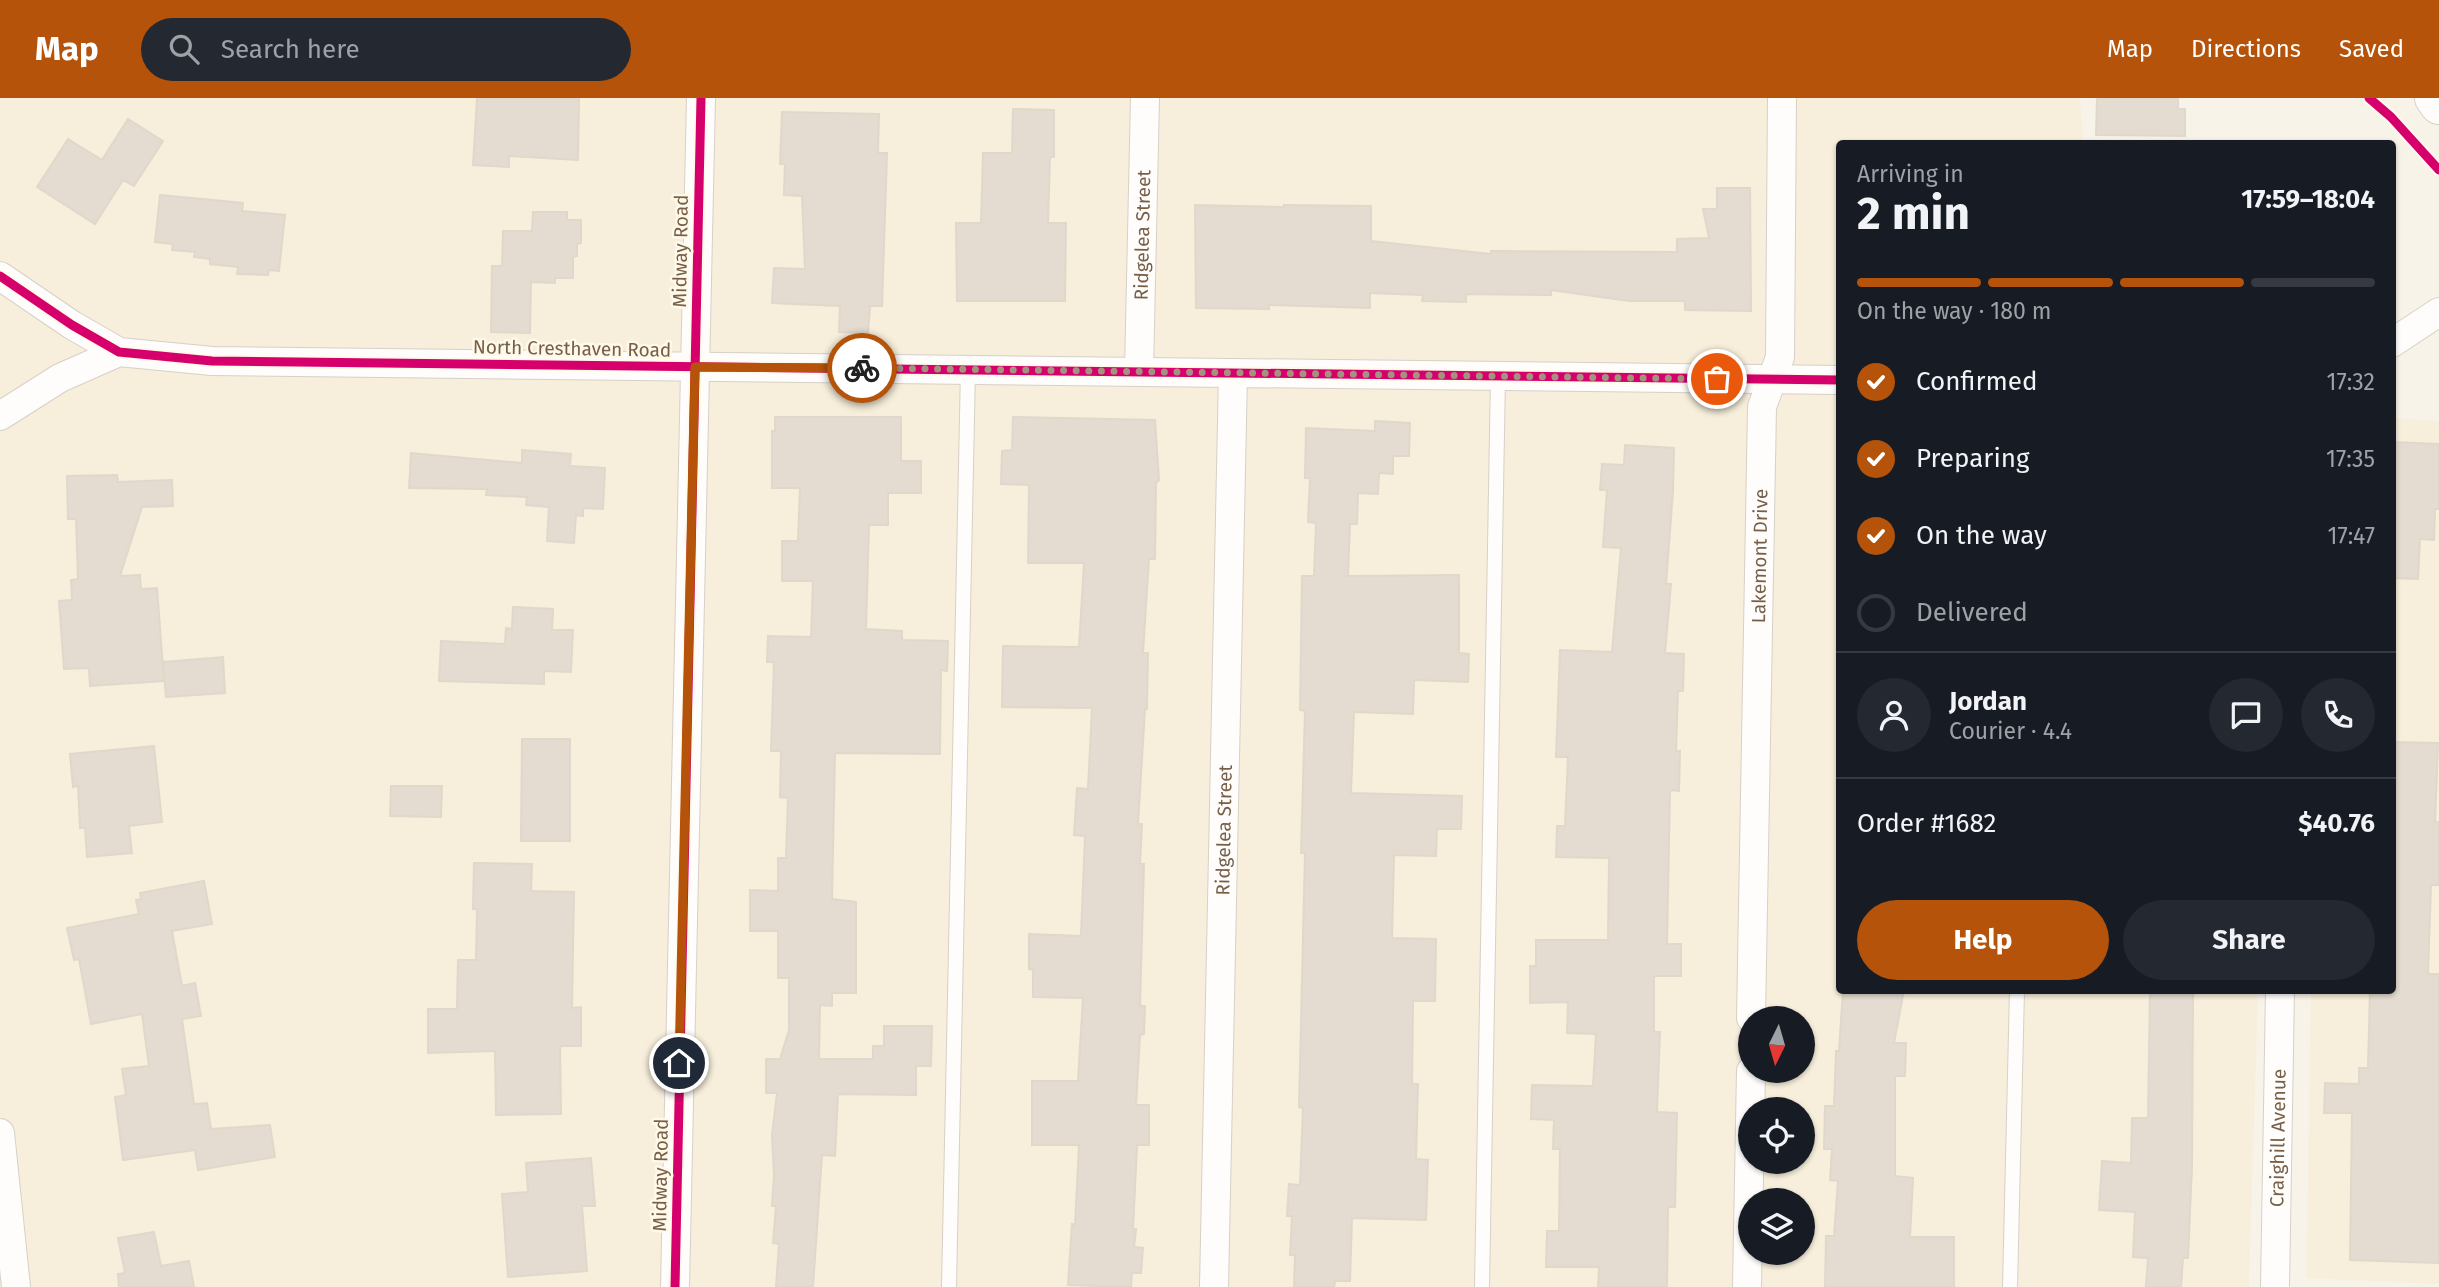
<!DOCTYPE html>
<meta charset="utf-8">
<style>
body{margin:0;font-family:"Fira Sans",sans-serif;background:#242831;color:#f1f3f6;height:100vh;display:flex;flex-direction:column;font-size:26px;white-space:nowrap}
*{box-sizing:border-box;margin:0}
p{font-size:23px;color:#9ea1a6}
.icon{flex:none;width:38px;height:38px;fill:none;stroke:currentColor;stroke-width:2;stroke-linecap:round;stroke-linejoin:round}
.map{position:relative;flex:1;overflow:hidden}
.side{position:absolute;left:1836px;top:42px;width:560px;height:854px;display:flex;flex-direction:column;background:#171b24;border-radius:7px;box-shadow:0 2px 5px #0004}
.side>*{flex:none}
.needle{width:46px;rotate:185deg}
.controls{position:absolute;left:1738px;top:908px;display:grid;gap:14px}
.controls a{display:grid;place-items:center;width:77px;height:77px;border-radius:50%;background:#171b24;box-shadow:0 2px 5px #0004;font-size:35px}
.pin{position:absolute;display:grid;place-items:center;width:60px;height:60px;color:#fff;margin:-30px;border:4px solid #fff;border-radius:50%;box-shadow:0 2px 7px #0007}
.courier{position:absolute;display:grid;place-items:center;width:70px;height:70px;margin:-35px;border:5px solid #b45309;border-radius:50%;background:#fff;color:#222;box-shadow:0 2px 9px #0007}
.headline em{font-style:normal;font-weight:700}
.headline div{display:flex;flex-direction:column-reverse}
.headline{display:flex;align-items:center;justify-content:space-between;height:119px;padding:0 21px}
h1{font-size:46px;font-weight:700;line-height:52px}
.bar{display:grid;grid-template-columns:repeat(4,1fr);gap:10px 7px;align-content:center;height:84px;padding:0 21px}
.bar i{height:9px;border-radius:5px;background:#363941}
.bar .active{background:#b45309}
.bar p{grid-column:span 4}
.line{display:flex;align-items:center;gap:18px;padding:0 21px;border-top:2px solid #363941}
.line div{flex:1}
.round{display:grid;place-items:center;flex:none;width:74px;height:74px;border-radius:37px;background:#242831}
ol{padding:0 21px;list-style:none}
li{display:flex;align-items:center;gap:21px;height:77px}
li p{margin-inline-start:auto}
li .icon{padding:7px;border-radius:50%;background:#b45309;color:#fff;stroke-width:4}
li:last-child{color:#9ea1a6}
li i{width:38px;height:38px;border:4px solid #363941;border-radius:50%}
.primary-button{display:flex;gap:14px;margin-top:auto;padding:14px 21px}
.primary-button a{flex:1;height:80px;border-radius:42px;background:#b45309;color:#fff;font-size:28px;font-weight:700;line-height:80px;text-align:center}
.primary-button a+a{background:#242831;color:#f1f3f6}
header{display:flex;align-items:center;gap:42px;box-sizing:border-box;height:98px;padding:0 35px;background:#b45309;color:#fff}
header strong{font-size:33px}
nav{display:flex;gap:38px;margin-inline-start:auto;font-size:24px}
.search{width:490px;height:63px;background:#242831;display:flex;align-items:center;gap:18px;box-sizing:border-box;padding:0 24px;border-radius:38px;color:#9ea1a6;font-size:26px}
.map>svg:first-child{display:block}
.residential{fill:#f7eedb;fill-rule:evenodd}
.building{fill:#e4dcd0;stroke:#e1d7cb;stroke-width:2}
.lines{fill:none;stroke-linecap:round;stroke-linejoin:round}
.service-casing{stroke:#d7d0c7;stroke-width:16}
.minor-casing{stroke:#d7d0c7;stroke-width:30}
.secondary-casing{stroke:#d7d0c7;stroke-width:40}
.service{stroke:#fefdfc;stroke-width:14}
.minor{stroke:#fefdfc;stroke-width:28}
.secondary{stroke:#fefdfc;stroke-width:38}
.cycleway-casing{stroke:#fff9ea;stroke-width:13}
.cycleway{stroke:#d6006c;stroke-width:9}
.done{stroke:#a49280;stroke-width:7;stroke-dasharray:0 12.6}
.route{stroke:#b45309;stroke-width:9}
.labels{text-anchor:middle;stroke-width:5;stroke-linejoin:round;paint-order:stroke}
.street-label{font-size:19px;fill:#775e47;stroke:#fff9ea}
</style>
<header>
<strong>Map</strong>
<div class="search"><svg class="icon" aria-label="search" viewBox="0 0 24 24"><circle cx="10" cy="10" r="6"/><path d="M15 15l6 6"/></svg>Search here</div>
<nav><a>Map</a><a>Directions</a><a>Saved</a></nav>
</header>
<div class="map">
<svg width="2439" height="1189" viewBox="0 0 2439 1189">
<rect width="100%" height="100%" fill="#f8f3e9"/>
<!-- residential -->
<path class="residential" d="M0,0H2080L2083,45L1839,46V892L2258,893L2249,1189H0ZM1750,920H1802V973H1750ZM1750,1012H1802V1064H1750ZM1750,1102H1802V1155H1750Z
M2392,320L2439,323V1186L2306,1180L2311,893L2392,892Z"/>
<!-- building -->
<path class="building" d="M477,0H579L578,62L509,58V69L473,67Z
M2097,0H2178V11H2185V38L2096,37Z
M1013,11L1054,12V59H1050L1048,125H1066L1065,203H957L956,125H981L983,55H1012Z
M782,14L879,16L878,55H887L882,208H870L868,235L839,234L840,208L772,205L774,170L805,171L802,98L784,97L785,66H780Z
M128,21L163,43L134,88L123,82L95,126L37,89L68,41L102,62Z
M1717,90H1750L1751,213L1685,212V203H1629L1551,192V197L1466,196V204L1422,203L1423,197L1370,195V210L1269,207V211L1196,210L1195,107L1284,109V107L1371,108V143L1491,156V153L1677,154V141L1709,140L1703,111H1717Z
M160,97L243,105L242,113L285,117L279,173L269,172L268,177L237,176L238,169L210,166V161L194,159L195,154L172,152L173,146L155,144Z
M533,114H567V122H581V145L577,146V158L573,159V180H555V185L531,184L530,235L491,234L492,168H502L503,133H532Z
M775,319H901V363H921V395H888V427H869L866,531L902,533V542L948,543L947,573L941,572L940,656L835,655L832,801L856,804V895H832V908L820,907L819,961H873V948H884V928H932L931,968H916V997L838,996L835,1058L822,1057L813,1189H776L779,1146L773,1145L776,1108H772L774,1077L772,1037L777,995H766V961H780L789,932V880H778V833H750V792L778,793V760H786L788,700L780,699L781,653H771L774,564H767L768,538L811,539L813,483H782V443H798L800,390H772V333H775Z
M1013,319L1155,322L1159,382L1156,385L1155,461H1149L1143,555H1148L1147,611H1145L1138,726H1142L1140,766H1144L1140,908H1145L1144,936L1140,937L1136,1007H1149V1047H1137L1133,1131H1136L1134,1149L1143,1150L1141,1175H1132L1131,1189L1068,1187L1072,1126L1075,1127L1079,1047H1032V983H1078L1083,900L1033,899V872L1029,871V836L1081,838L1085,738L1074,737L1077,690L1088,691L1092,610L1002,609L1003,548L1079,549L1084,465H1028L1029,387L1001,386L1002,353L1012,352Z
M1375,323L1410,325L1409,358H1393V376L1379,375L1378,396L1358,395L1357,426H1350L1348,478L1459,477V555L1469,556L1468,584L1414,582L1413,616L1354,614L1351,695L1462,698L1461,731H1437L1436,758L1394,757L1392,840L1436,841L1435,903H1413L1412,986H1418L1416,1061L1428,1062L1426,1122L1352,1120L1350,1183H1335L1334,1189H1294L1295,1157H1290L1292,1118H1287L1289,1086L1300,1087L1303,1010L1299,1009L1305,755H1301L1305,613L1300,612L1302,478H1314L1316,425L1308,424L1310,380H1305L1306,330L1375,333Z
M2393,344L2439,346V411H2435L2434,442L2420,441L2418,481L2392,480Z
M1625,347L1674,350L1673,393L1666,486H1671L1665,555L1684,556L1683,593H1678L1676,653H1680L1679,693L1670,692L1667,846H1681V878H1654V934H1660L1657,1014L1677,1015L1675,1109H1668L1667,1189H1598L1599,1169H1546L1547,1133H1559L1560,1051H1553L1554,1022L1531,1021L1532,987L1593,988L1596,936L1567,935L1568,904L1530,905V868H1536V842H1608L1609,760L1556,759L1557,728H1565L1568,659H1556L1560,552L1612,554L1621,450L1603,449L1607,392H1600L1602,366L1624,367Z
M522,352L571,356L570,368L605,370L603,411L583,410V418L576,417L574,445L547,443L549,409L526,407L527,399L486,397L487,391L409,390L411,355L522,365Z
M117,377L118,384L172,382L173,408L142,409L120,478L140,477L141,491L157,490L164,583L90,588L89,570L64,571L59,503L72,502L71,482L78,481L76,421H68L67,378Z
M513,509L553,511L552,532H573L571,574L544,573V586L439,583L441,543L505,546L506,530L512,531Z
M223,559L225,595L166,599L163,564Z
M522,641H570V743H521Z
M2392,644L2438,645L2435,724H2439V787H2431L2428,876H2439V1165L2350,1162L2352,1015H2324L2325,985L2359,986V970H2368L2370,892H2392Z
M154,648L162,724L129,728L132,755L87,759L85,730H80L78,688L73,689L70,656Z
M391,688H442L441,719L390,718Z
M474,765L532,766L531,793L574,794L572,910L581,909V948H560L561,1016L496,1017L495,953L428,955V911H457L458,862H476L477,811H473Z
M204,783L212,826L172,833L182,888L195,885L201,918L182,921L194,1006L207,1005L211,1031L270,1027L275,1059L198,1072L195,1052L123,1062L115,999L126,997L122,971L149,968L142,916L91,926L79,861L74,862L67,830L139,816L136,802L141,801L140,795Z
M1843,892H1904L1894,945H1906L1905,978H1895V1078L1913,1080L1910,1139H1954V1189H1825L1826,1138H1834L1838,1083L1830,1082L1832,1051H1824L1825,1008H1834L1836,953H1839Z
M2150,892H2193L2192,1068L2188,1160H2183L2181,1189H2146L2148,1160L2133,1159L2135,1114L2099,1112L2102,1063L2131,1065L2132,1020H2148Z
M591,1060L595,1108H582L587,1173L508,1179L502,1096L528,1094L526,1065Z
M154,1134L161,1168L189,1163L194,1189H119L118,1176L125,1175L118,1140Z"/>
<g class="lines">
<defs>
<path id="service" d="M949,1189L968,271
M1482,1189L1498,278
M2010,1189L2017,892"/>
<g id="minor">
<path d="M0,178L72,227L119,254L212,263L1839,282"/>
<path d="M2392,245L2439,214"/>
<path id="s1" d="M1139,273L1145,0"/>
<path d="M0,318L60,280L119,254"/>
<path id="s2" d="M1751,920L1762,309L1780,259L1782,0"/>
<path d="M0,1035L16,1189"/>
<path d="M675,1189L701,0"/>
<path id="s3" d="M1214,1189L1233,275"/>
<path d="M1747,1189L1751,973"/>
<path id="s4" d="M2275,1189L2280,892"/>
</g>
<path id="secondary" d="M2434,0L2439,7"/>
</defs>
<!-- service casing -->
<use href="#service" class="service-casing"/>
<!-- minor casing -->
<use href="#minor" class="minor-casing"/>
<!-- secondary casing -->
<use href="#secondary" class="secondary-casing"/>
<!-- service -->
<use href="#service" class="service"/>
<!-- minor -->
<use href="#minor" class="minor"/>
<!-- secondary -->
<use href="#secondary" class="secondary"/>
<defs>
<path id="cycleway" d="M2369,0L2391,19L2439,72
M0,178L72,227L119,254L212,263L1839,282
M675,1189L701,0"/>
</defs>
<!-- cycleway casing -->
<use href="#cycleway" class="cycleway-casing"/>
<!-- cycleway -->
<use href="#cycleway" class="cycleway"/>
</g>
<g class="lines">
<!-- done -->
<path class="done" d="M862,270L1717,281"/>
<!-- route -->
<path class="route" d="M679,965L695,269L862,270"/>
</g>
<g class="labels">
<!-- street labels -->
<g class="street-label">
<text dy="7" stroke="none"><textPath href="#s1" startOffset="136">Ridgelea Street</textPath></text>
<text transform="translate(680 153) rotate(-89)" y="7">Midway Road</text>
<text transform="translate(572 250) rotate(1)" y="7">North Cresthaven Road</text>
<text dy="7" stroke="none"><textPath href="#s2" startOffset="462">Lakemont Drive</textPath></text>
<text dy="7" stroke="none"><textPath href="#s3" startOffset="457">Ridgelea Street</textPath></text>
<text dy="7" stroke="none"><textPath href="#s4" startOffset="149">Craighill Avenue</textPath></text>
<text transform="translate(660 1077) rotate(-89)" y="7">Midway Road</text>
</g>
</g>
</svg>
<div class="controls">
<a><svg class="needle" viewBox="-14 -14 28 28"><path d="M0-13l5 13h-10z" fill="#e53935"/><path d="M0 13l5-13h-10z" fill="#9ea1a6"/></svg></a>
<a><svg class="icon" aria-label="locate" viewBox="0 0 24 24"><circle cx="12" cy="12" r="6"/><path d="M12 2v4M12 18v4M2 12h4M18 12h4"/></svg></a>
<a><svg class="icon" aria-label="layers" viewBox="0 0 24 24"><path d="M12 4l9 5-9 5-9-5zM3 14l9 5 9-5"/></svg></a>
</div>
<div class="pin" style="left:1717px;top:281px;background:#ea580c"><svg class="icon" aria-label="bag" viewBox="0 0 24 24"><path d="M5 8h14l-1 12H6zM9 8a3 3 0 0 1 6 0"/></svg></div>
<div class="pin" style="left:679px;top:965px;background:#1f2937"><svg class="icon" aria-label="home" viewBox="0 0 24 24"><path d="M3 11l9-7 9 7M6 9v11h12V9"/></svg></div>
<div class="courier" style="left:862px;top:270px"><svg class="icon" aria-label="bike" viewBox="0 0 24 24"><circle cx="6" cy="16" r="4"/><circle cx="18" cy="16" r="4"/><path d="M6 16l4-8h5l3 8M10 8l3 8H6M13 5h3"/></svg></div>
<section class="side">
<div class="headline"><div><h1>2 min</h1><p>Arriving in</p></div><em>17:59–18:04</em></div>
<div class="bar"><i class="active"></i><i class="active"></i><i class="active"></i><i></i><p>On the way · 180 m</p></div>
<ol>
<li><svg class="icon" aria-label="check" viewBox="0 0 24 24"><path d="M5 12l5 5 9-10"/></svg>Confirmed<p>17:32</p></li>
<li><svg class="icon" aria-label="check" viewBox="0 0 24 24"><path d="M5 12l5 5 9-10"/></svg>Preparing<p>17:35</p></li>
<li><svg class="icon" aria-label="check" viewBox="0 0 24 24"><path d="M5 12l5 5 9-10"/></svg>On the way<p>17:47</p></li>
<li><i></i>Delivered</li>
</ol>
<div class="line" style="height:126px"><a class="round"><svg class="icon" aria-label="person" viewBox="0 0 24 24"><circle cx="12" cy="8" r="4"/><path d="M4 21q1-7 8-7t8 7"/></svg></a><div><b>Jordan</b><p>Courier · 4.4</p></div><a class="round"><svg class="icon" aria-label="chat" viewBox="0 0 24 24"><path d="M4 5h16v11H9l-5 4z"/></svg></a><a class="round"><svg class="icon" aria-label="phone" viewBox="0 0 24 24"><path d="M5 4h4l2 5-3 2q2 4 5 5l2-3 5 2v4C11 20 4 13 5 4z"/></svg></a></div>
<div class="line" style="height:91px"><div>Order #1682</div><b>$40.76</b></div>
<div class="primary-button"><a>Help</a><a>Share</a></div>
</section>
</div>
